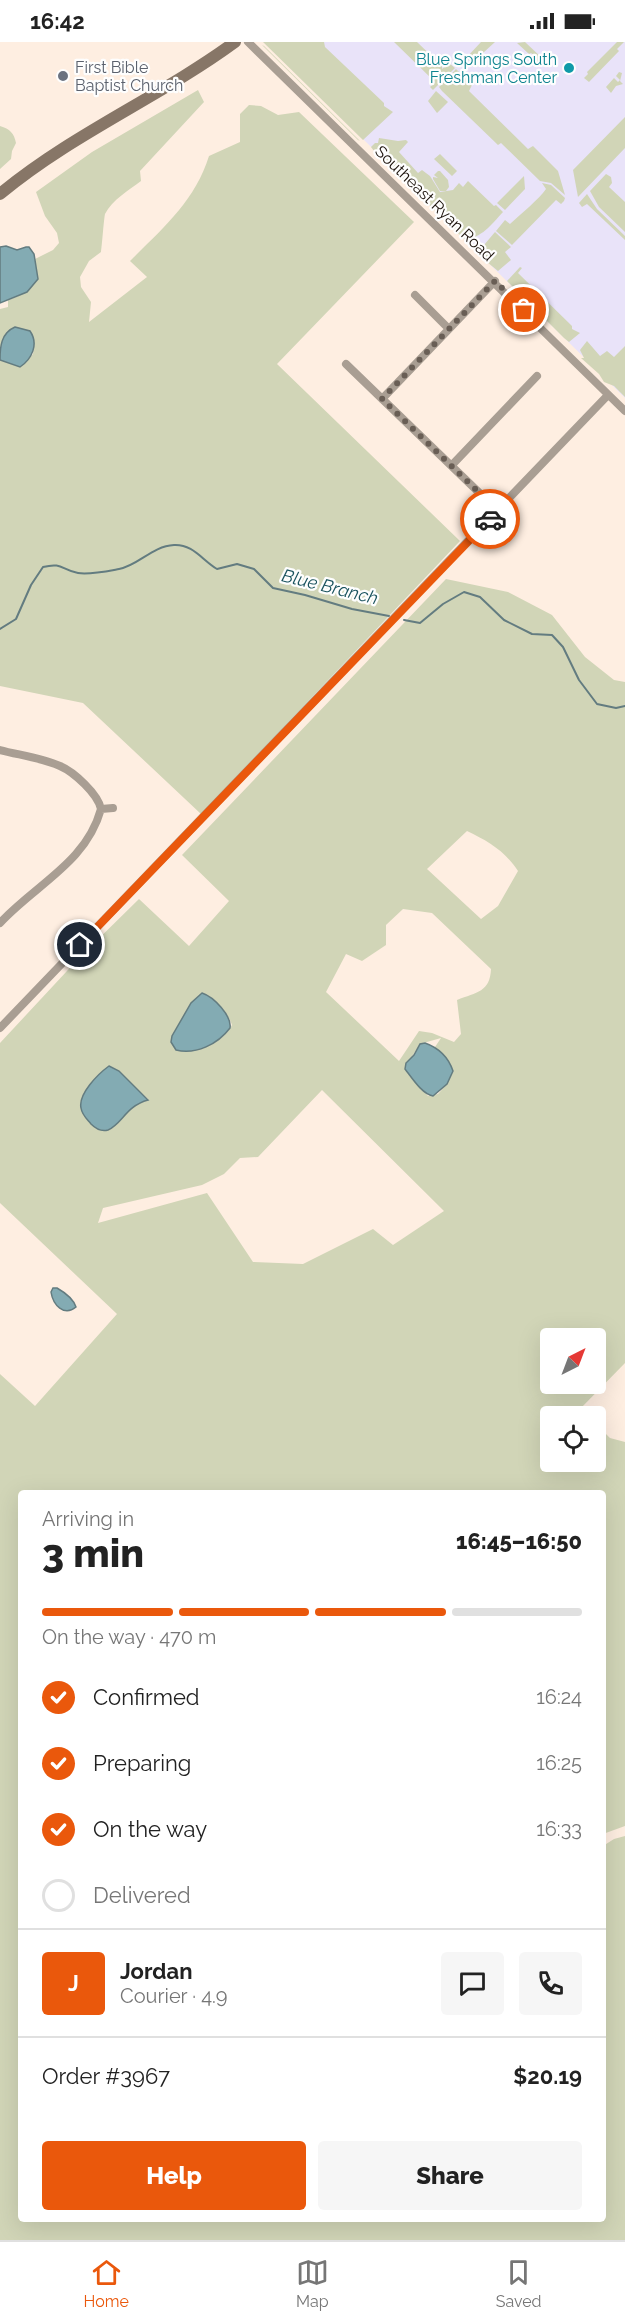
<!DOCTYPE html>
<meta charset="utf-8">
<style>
body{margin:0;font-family:Raleway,sans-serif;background:#f6f6f6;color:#222;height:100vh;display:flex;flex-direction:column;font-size:22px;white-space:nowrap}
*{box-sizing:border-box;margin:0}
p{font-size:20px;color:#767676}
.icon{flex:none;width:33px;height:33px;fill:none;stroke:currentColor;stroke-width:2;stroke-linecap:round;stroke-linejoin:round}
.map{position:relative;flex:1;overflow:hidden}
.drawer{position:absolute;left:18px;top:1448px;width:588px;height:732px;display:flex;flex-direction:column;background:#fff;border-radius:6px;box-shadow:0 6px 24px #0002}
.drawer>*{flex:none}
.needle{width:39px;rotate:42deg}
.fabs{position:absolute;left:540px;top:1286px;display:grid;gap:12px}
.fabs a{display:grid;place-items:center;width:66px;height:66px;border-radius:6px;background:#fff;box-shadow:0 6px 24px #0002;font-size:30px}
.pin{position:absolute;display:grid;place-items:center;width:51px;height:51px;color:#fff;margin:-26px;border:3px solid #fff;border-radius:50%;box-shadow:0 2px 6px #0007}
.courier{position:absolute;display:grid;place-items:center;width:60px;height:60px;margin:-30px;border:4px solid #ea580c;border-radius:50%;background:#fff;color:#222;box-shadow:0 2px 8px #0007}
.head em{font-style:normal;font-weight:800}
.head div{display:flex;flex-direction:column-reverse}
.head{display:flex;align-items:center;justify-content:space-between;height:102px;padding:0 24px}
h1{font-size:39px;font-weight:800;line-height:45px}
.bar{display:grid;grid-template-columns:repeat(4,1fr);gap:9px 6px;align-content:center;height:72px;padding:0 24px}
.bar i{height:8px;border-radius:4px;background:#e0e0e0}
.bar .active{background:#ea580c}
.bar p{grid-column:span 4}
.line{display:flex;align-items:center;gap:15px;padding:0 24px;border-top:2px solid #e0e0e0}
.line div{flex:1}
.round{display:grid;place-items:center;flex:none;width:63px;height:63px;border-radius:6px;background:#f6f6f6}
ol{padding:0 24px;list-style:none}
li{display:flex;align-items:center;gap:18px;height:66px}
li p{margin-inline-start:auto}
li .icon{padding:6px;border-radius:50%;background:#ea580c;color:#fff;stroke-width:4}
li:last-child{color:#767676}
li i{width:33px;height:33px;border:3px solid #e0e0e0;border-radius:50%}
.cta{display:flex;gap:12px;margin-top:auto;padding:12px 24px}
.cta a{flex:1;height:69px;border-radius:6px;background:#ea580c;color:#fff;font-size:24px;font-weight:800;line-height:69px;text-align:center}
.cta a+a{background:#f6f6f6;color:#222}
.status{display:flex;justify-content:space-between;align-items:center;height:42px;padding:0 30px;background:#fff;direction:ltr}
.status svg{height:16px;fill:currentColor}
.dock{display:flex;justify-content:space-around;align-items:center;height:84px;border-top:2px solid #e0e0e0;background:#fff;font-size:16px;color:#767676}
.dock a{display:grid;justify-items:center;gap:3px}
.dock .active{color:#ea580c}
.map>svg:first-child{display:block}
.education{fill:#e9e3f9}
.green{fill:#d1d5b7;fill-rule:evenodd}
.water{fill:#83abb3;stroke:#637c80;stroke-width:1.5}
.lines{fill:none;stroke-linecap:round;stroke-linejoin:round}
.stream{stroke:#637c80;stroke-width:2}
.street{stroke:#a99e93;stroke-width:8}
.secondary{stroke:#877667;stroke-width:12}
.done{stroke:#695e55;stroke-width:6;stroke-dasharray:0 10.8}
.route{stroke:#ea580c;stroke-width:8}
.culture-dot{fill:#0f9aa8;stroke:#fefefe;stroke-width:2}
.worship-dot{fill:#6b7280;stroke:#fefefe;stroke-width:2}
.labels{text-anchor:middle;stroke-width:4.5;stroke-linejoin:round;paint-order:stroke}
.culture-label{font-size:16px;fill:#0d838f;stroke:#fefefe;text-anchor:end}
.worship-label{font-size:16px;fill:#5b616d;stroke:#fefefe;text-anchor:start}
.street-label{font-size:16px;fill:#191009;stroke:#fefefe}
.water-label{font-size:18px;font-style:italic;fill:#1a535e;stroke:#fefefe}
</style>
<div class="status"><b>16:42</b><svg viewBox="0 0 49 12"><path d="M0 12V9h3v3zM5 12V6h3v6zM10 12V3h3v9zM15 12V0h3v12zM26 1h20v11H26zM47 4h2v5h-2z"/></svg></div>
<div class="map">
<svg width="625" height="2198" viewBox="0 0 625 2198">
<rect width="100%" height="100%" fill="#feeee1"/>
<!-- education -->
<path class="education" d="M274,0H625V356L269,4Z"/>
<!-- green -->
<path class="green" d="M263,0H324L325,5L384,61V64L393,70L363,98Z
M394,0H417L442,24V27L449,21L455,26L433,48L430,45L435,40Z
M481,0H495L471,22L467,15Z
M525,0L542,16L539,22L533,17L535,14L531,11L529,12L517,1Z
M617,0H624L617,7L619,9L589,40L584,36L588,32L587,30Z
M262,3L264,4L360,99L358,98Z
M456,27L472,43L469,49L528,107L533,104L558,129L565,153L551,141L540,139L501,101L498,103L442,49L439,45Z
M619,30L622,31L620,39L623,42L616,44L611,51L606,45L614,36L618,40L620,38L616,34Z
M198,48L204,60L140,129L141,139C129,148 112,158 105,172C104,176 102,203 101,210L89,219L80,235L81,245L91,260L89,280L147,235L130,219C163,186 195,159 209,114L240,100V72L249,63L261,64L278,73L299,70L414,180L277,322L460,499L201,772L83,661L0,644V318L20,325L33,312L34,299L7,289L0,306V267L8,265V258C21,254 30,248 38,237L35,217L53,208L59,201L57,191L45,174L36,150L92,110Z
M436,49L448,60L437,71L428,59Z
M625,75V106L578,155L573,128Z
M0,84C10,87 14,91 16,101L12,109L11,117L0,127Z
M379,96L398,99L406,98L408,100L399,110L418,131L422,128L430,134L440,150L453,148L459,141L463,145L468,139L494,164L496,163L503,170C492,182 481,197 464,197L374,109L371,105L375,101H378Z
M440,112L457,129L452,134L434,117Z
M438,129H440L448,138L449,145L446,149H440L433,137V135L438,136L434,133Z
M606,132L611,135L612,141L609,145L625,160V190L599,165L590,149Z
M524,134L525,147L505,168L497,161Z
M542,141L551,143L565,156L564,159L561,162L556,158L512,203L496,189L505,178L510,182C522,171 539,157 546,147Z
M587,152L597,167L625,194V198L587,162L582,165L579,161Z
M495,190L511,205L505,210L511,218L498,229L487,220L482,213L484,203Z
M520,225L522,226L518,231L572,284V287L580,291L569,300L564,296L507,239Z
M587,299L600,314L607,309L614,315L625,304V355L614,344L604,340L599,332L581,316H584L580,308Z
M446,537L508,550L552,573L585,615L614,638L625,640V1321L581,1366L588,1374H550V1419H596V1382L610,1396L625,1400V1784L603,1792V1450H21V2176H603V1804L614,1797L625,1794V2198H0V1332L35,1364L117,1272L0,1161V1001L80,915L139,857L189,904L229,859L182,813ZM467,789C488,799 505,809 518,829L498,864L481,877L427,827ZM403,867L432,871L491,927C490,950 477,950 457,958L461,992L454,1000L432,991L419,989L399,1019L326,950L346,912L362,919L386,903V883ZM202,951C214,955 228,971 232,983C224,999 204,1007 187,1009L171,1000L172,994L191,961ZM441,996L435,1005L443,1012L447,1042L438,1052L428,1054L405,1027C409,1017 415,1011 420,1002ZM137,1047L148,1057L132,1064L110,1087L81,1066L83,1054ZM322,1048L444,1169L393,1203L373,1187L303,1222L253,1220L207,1151L98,1181L103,1166L202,1143L224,1132L240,1116L258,1115ZM550,1296H596V1341H550Z"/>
<!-- water -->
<path class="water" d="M6,204L17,208L26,205H29L34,212L38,237L27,250L0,261V205Z
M15,285L30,289C39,302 32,317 20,325L0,318C0,305 1,291 15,285Z
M202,951C214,955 232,974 230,986C218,1002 196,1013 176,1008L171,1000L172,994L191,961Z
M425,1001C439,1006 448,1014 453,1029L447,1042L433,1054C422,1052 412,1036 405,1027L406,1021L414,1013L420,1002Z
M109,1024L119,1029L148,1058C126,1064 122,1082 108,1088C101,1090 95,1086 91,1082C87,1077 82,1073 81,1066C78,1052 98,1032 109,1024Z
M53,1246H57C64,1250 73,1256 76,1265C64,1275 53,1263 51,1250Z"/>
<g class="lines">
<!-- stream -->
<path class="stream" d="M404,578L420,581L443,562L464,550L480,555L504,578L532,592L552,593L563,605L579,638L597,662L616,666L625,664
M0,587L16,577L31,543L43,525C63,520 61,528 78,531C89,533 108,529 119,527C138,524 152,504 174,503C193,502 202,518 217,527L237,522L254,527L273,546L305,553L352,567L389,574"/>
<!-- street -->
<path class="street" d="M248,0L625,369
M415,253L449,287
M346,322L498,469
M382,357L495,239
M452,423L537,334
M0,708C19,713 42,716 60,724C74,730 98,752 101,767
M101,767L113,766
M0,881C36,842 86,821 101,767
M0,986L608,353"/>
<!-- secondary -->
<path class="secondary" d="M0,152C72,92 160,55 235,0"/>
</g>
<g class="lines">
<!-- done -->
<path class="done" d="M490,477L498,469L382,357L495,239L524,268"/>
<!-- route -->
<path class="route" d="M80,903L490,477"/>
</g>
<!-- markers -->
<circle class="culture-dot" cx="569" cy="26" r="6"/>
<circle class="worship-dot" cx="63" cy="34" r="6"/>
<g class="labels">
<!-- culture labels -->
<g class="culture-label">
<text x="557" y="23">Blue Springs South<tspan x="557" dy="18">Freshman Center</tspan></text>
</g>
<!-- worship labels -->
<g class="worship-label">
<text x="75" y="31">First Bible<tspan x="75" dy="18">Baptist Church</tspan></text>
</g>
<!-- street labels -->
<g class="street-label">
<text transform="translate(435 161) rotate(44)" y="6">Southeast Ryan Road</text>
</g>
<!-- water labels -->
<g class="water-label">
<text transform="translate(330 545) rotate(14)" y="6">Blue Branch</text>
</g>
</g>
</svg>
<div class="fabs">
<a><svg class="needle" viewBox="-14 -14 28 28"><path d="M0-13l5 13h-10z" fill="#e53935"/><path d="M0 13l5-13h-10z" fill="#767676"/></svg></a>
<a><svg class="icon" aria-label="locate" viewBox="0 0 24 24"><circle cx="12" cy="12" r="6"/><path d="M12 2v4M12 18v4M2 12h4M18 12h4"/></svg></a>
</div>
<div class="pin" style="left:524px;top:268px;background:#ea580c"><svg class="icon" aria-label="bag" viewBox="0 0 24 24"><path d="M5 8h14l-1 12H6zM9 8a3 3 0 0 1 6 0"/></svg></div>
<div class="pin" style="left:80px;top:903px;background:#1f2937"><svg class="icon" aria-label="home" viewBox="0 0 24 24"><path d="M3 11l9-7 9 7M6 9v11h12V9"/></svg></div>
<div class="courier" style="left:490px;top:477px"><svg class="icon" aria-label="car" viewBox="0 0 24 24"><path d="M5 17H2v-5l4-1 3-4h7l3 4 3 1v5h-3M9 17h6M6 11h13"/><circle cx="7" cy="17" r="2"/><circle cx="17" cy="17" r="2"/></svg></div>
<section class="drawer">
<div class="head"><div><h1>3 min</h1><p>Arriving in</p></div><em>16:45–16:50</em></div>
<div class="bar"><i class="active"></i><i class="active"></i><i class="active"></i><i></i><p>On the way · 470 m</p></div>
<ol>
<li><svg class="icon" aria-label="check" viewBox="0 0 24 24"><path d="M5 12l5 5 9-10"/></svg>Confirmed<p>16:24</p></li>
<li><svg class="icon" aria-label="check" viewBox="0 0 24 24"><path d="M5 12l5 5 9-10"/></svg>Preparing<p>16:25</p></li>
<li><svg class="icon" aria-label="check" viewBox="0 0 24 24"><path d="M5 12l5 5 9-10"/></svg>On the way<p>16:33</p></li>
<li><i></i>Delivered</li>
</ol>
<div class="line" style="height:108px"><b class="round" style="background:#ea580c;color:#fff">J</b><div><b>Jordan</b><p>Courier · 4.9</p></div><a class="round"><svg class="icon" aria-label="chat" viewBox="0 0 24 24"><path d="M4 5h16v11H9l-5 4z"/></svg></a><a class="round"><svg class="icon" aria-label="phone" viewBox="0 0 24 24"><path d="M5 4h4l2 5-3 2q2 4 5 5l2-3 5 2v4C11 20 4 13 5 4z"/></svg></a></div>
<div class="line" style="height:78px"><div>Order #3967</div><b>$20.19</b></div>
<div class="cta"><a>Help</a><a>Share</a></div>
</section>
</div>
<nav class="dock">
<a class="active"><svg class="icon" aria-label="home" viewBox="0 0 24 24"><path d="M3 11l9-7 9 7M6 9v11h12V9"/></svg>Home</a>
<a><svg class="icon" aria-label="map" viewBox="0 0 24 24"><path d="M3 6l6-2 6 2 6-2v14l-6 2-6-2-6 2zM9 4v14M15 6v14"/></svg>Map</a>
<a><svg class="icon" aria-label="saved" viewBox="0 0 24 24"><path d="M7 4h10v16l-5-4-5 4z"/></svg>Saved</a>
</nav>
